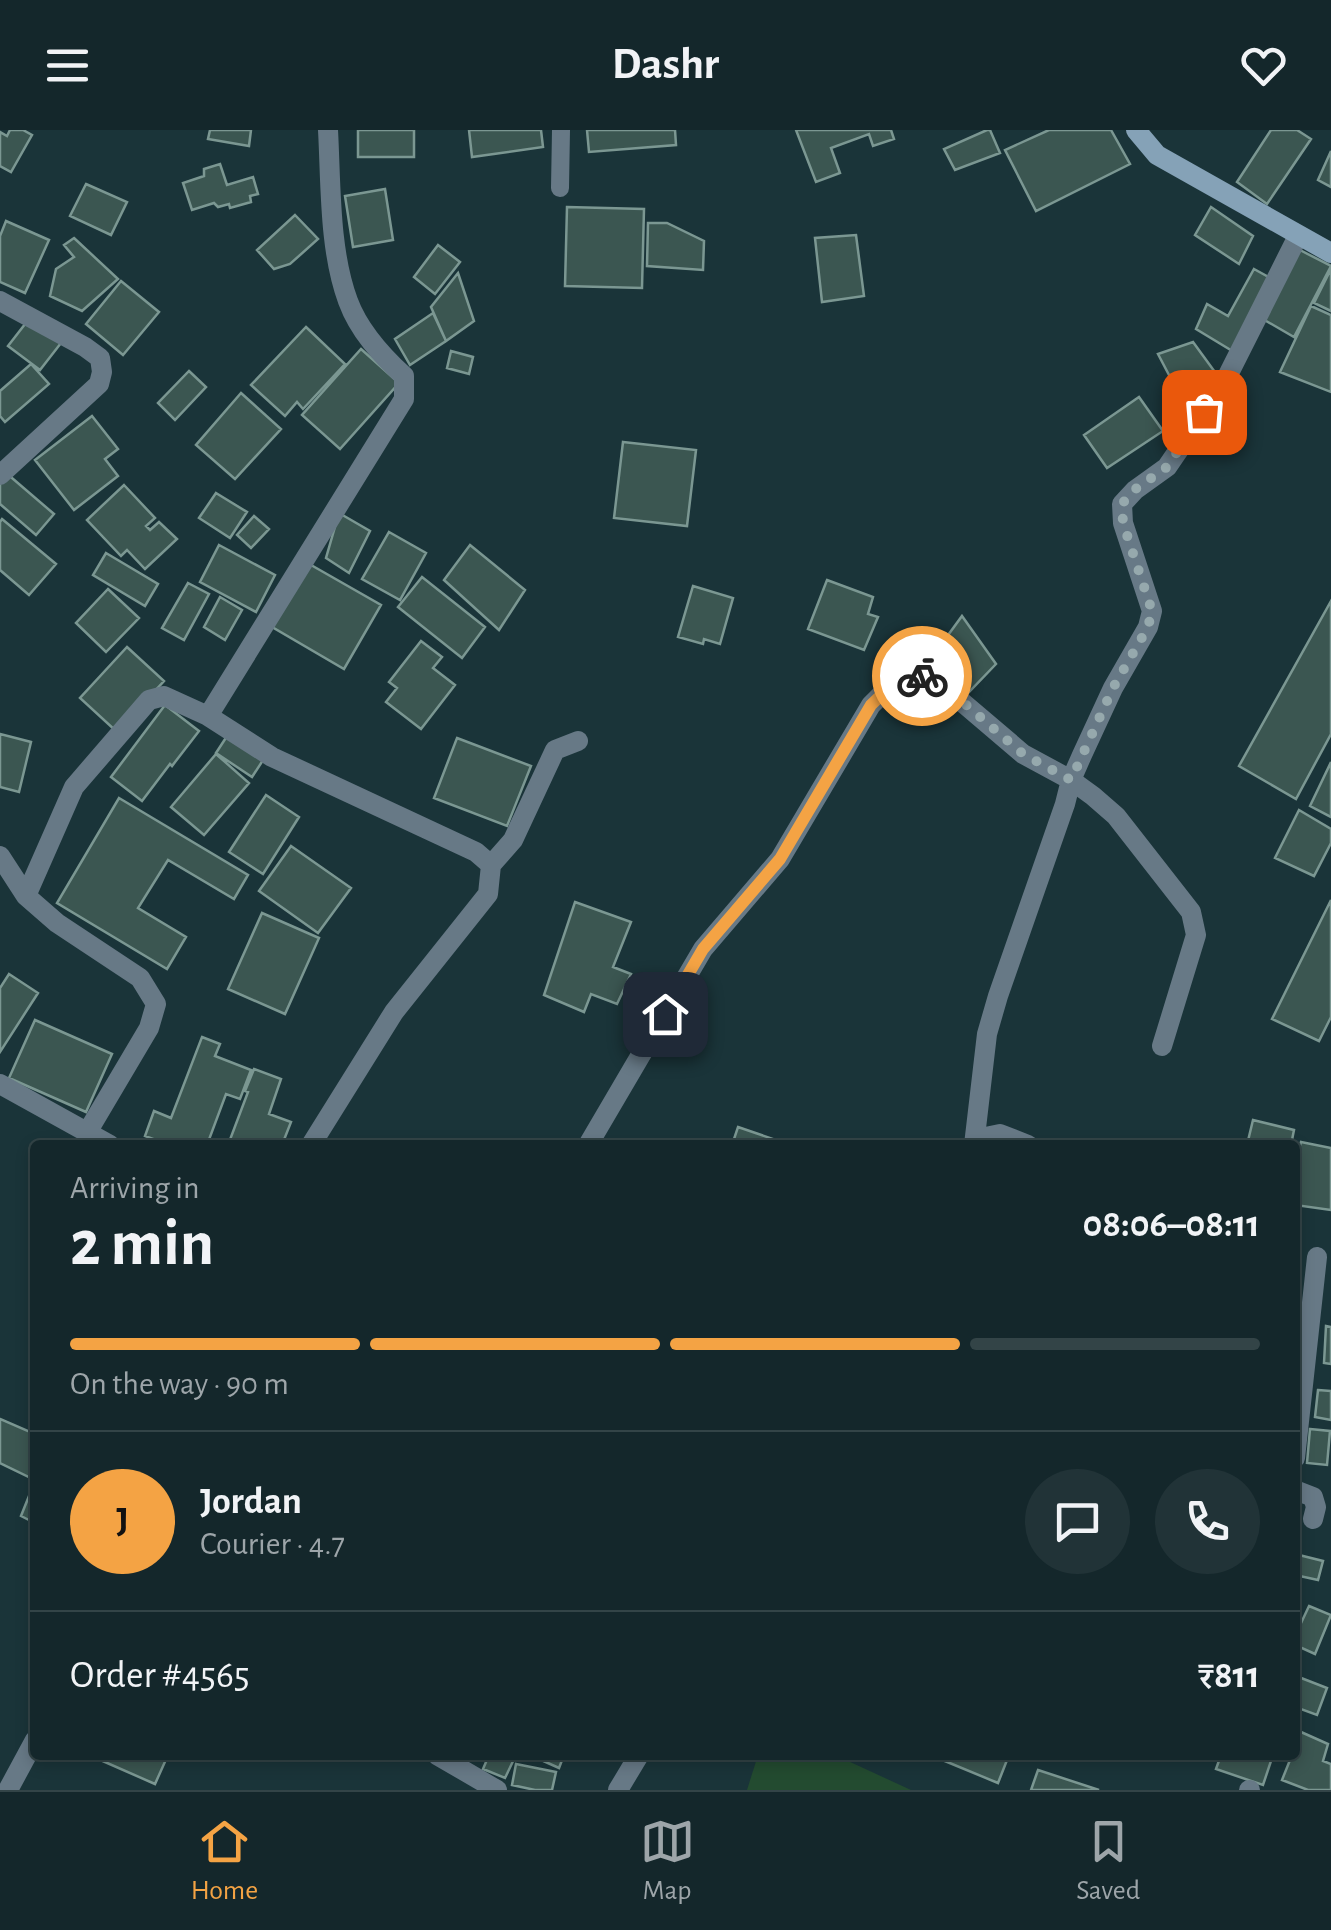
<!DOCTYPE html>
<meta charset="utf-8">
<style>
body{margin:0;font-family:"Alegreya Sans",sans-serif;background:#213337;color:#f1f3f6;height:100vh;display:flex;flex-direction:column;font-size:38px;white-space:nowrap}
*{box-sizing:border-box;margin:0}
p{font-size:32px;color:#9da5a9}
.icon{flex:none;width:55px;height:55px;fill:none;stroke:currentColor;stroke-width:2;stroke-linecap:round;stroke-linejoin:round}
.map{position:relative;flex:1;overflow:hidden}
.details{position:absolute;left:30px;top:1010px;width:1270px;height:620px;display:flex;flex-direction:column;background:#14272b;border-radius:10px;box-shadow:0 5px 15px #0003,0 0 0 2px #334447}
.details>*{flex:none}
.pin{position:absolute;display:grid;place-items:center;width:85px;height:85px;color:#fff;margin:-42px;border-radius:20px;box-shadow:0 5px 15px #0006}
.courier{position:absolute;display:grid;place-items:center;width:100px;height:100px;margin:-50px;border:8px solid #f4a344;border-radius:50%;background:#fff;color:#222;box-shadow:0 2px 12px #0007}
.headline em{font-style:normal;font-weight:600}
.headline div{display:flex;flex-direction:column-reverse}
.headline{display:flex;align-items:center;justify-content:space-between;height:170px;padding:0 40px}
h1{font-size:65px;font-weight:600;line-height:75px}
.bar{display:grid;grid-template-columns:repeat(4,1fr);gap:15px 10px;align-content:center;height:120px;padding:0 40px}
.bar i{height:12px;border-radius:8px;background:#334447}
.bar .active{background:#f4a344}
.bar p{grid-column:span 4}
.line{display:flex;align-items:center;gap:25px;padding:0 40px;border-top:2px solid #334447}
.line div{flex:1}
.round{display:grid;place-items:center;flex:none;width:105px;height:105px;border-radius:52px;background:#213337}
header{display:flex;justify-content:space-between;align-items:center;height:130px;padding:0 40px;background:#14272b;font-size:45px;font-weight:600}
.menu{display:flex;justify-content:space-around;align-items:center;height:140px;border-top:2px solid #334447;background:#14272b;font-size:28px;color:#9da5a9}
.menu a{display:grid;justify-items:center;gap:5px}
.menu .active{color:#f4a344}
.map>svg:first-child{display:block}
.green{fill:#234b30}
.building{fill:#3b5651;stroke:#7b9792;stroke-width:2.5}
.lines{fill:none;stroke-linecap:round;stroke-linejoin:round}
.service{stroke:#677986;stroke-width:18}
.minor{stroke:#677986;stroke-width:20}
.secondary{stroke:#85a2b7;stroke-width:20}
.done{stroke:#96a9ad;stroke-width:10;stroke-dasharray:0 18}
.route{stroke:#f4a344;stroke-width:12}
</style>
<header><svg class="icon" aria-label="menu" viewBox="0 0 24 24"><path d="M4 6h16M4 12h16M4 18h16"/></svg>Dashr<svg class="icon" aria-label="heart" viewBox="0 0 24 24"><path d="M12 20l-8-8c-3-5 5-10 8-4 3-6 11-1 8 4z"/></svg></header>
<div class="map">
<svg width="1331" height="1660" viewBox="0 0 1331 1660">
<rect width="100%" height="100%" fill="#1a3439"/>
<!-- green -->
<path class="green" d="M758,1625H835L911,1660H747Z"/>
<!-- building -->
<path class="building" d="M10,0H23L32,5L11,42L0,36V2L7,6Z
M210,0H251L249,16L208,9Z
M358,0H414V27H358Z
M469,0H541L543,17L472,27Z
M587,0H675L676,15L589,22Z
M796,0H891L894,9L873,16L869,4L831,18L840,43L816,52Z
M987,0H990L1000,23L955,40L944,19Z
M1049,0H1111L1130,34L1036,81L1005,20Z
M1271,0H1297L1311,9L1267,74L1237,52Z
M1331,21V57L1318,50Z
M220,34L227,55L253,47L258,64L250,66L251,72L230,78L229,74L218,77L214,73L192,80L183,53L204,46V39Z
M86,54L127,72L111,105L70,86Z
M385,59L393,110L353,117L345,66Z
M567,77L644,79L642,158L565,156Z
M1211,77L1253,106L1239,134L1195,105Z
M295,85L318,109L290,134L274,139L257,120Z
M6,91L49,110L25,163L0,152V106Z
M648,93H667L704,111L703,140L647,136Z
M856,105L864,166L822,172L815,108Z
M74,108L118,149L82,181L50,166L56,139L74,127L64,115Z
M438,115L460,132L435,164L414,147Z
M1298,119L1331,136L1294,207L1261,188Z
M1254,139L1272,149L1234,222L1196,199L1207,174L1228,186Z
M1331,139V181L1314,173Z
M458,143L474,191L446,211L431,177Z
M121,151L159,182L123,225L86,194Z
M1311,176L1331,185V262L1280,242Z
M433,183L446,211L410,235L395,209Z
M29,189L61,213L40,240L8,216Z
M306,197L345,234L303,279L297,272L285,286L251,255Z
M1193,212L1220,249L1191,287L1158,224Z
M361,219L399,253L340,319L302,285Z
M451,221L473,227L469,244L447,238Z
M31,234L49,254L5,292L0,286V261Z
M189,241L206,257L175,290L158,273Z
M241,263L281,299L235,349L196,315Z
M1139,267L1163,301L1107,338L1084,305Z
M92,286L118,319L105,329L118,346L74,380L35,330Z
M623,312L696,320L687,396L614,388Z
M5,342L54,384L36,405L0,374V348Z
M124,355L155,388L146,396L150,400L159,392L177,409L145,439L127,420L121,426L87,390Z
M216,363L247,382L230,408L199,388Z
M339,383L370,401L349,443L326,428Z
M254,386L269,399L251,418L237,405Z
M2,389L56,434L29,465L0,440V392Z
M389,402L426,423L400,470L362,449Z
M219,415L275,445L256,482L200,452Z
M470,415L525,460L499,500L444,450Z
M106,423L158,454L145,476L93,445Z
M304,431L381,475L344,539L267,494Z
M422,447L485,497L462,528L398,477Z
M827,450L873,467L868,484L878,487L864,520L808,499Z
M188,453L209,464L184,510L162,498Z
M693,456L733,468L720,514L704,509L703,514L678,507Z
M108,459L139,488L106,522L76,493Z
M220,467L242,480L225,510L204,497Z
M1331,471V604L1296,669L1239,636Z
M962,486L996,534L968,563L935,523Z
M421,511L442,527L433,538L455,555L421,599L386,572L397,558L389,552Z
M127,517L164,551L117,602L80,568Z
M165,575L199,601L172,636L170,634L142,671L111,647Z
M233,597L269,621L252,647L216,623Z
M0,604L31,612L19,662L0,657Z
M457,608L531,636L507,696L434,668Z
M216,624L249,653L204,705L171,677Z
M1331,632V687L1310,676Z
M266,665L299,687L263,744L229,722Z
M119,668L248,745L234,769L168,730L138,778L186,807L167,839L57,773Z
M1299,680L1331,699V713L1314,746L1275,728Z
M291,716L351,758L318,803L259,761Z
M1331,770V887L1319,911L1272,889Z
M575,772L631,792L613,837L631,844L617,874L591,864L584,882L544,865Z
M262,783L319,808L285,884L228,859Z
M9,844L38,863L0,922V858Z
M35,890L112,924L86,982L9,948Z
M202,907L220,914L215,926L251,940L240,969L226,964L207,1015H169L145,1006L154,981L171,988Z
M254,939L281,949L269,984L291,992L282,1015H228L248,962L245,961Z
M1253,990L1294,1000L1291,1015H1247Z
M738,997L776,1010L775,1015H732Z
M1301,1012L1331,1018V1080L1295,1075V1033Z
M1326,1196L1331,1197V1234L1324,1233Z
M1318,1260L1331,1261V1290L1315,1287Z
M0,1289L35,1304V1350L0,1333Z
M1310,1299L1330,1301L1327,1335L1307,1333Z
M35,1351V1393L21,1386Z
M1295,1424L1323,1431L1318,1450L1295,1445Z
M1309,1476L1331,1485L1315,1524L1295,1515V1506Z
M1296,1546L1327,1558L1317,1585L1295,1577Z
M1301,1602L1328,1614L1323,1631L1331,1634V1660H1308L1282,1650L1292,1625H1295V1618Z
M89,1625H168L155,1654Z
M489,1625H516L505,1648L483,1639Z
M530,1625H564L559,1638Z
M942,1625H1009L998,1653L940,1629Z
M1221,1625H1273L1263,1655L1216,1639Z
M516,1634L556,1642L552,1660H535L512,1655Z
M1038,1640L1099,1660H1031Z"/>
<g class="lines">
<!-- service -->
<path class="service" d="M560,58L561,0"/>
<!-- minor -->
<path class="minor" d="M0,171L85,217L100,228L102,242L99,254L0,345
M208,586L404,269V246C381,225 359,201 348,171C329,120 331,54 328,0
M0,726L26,766L57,793L140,848L156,874L149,898L88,1001
M26,766L74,657L149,570L164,566L208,586L272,627L476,722L491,735
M0,954L110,1015
M976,1009L1000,1004L1028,1015
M311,1015L394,882L488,764L491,735L513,710L555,620L578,611
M588,1015L703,819L780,729L871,575L899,547L919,545L942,555L1023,624L1071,650L1093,666L1116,686L1191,782L1196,805L1162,916
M974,1015L987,904L998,866L1065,674L1071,650L1082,625L1113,558L1148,497L1152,481L1123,393L1122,374L1135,360L1167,337L1223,255L1298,106
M1295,1328L1317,1127
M1295,1360L1313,1367L1316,1377L1313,1389
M437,1625L497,1660
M8,1660L35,1610
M618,1660L639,1625
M1249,1660H1250"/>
<!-- secondary -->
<path class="secondary" d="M1136,0L1157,25L1331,123"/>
</g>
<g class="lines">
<!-- done -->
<path class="done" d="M922,546L942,554L1023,624L1071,650L1113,558L1148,497L1152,481L1123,393L1122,374L1134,360L1167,337L1204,282"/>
<!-- route -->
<path class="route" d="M665,884L703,819L780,729L871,575L899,548L922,546"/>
</g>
</svg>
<div class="pin" style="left:1204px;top:282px;background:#ea580c"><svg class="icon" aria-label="bag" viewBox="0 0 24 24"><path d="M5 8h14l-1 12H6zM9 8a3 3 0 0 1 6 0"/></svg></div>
<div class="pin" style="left:665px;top:884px;background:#1f2937"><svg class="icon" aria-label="home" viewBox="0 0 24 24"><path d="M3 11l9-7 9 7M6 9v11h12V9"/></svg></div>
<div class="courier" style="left:922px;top:546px"><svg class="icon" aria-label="bike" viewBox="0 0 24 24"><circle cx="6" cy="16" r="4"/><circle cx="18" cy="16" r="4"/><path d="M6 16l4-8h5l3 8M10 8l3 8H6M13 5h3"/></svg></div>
<section class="details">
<div class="headline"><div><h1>2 min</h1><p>Arriving in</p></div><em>08:06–08:11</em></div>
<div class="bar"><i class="active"></i><i class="active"></i><i class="active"></i><i></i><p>On the way · 90 m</p></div>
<div class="line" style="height:180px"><b class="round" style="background:#f4a344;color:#111">J</b><div><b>Jordan</b><p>Courier · 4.7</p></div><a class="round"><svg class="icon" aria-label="chat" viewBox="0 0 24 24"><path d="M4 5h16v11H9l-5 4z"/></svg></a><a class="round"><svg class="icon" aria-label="phone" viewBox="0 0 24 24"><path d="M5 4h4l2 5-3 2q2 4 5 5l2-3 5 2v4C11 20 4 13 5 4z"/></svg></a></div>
<div class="line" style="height:130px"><div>Order #4565</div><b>₹811</b></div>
</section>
</div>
<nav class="menu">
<a class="active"><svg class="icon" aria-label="home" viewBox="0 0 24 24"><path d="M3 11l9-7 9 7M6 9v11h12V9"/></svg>Home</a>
<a><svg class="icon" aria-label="map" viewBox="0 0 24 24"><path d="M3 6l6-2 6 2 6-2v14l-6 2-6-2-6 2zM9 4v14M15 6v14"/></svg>Map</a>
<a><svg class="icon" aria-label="saved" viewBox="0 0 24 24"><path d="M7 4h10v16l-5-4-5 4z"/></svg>Saved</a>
</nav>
